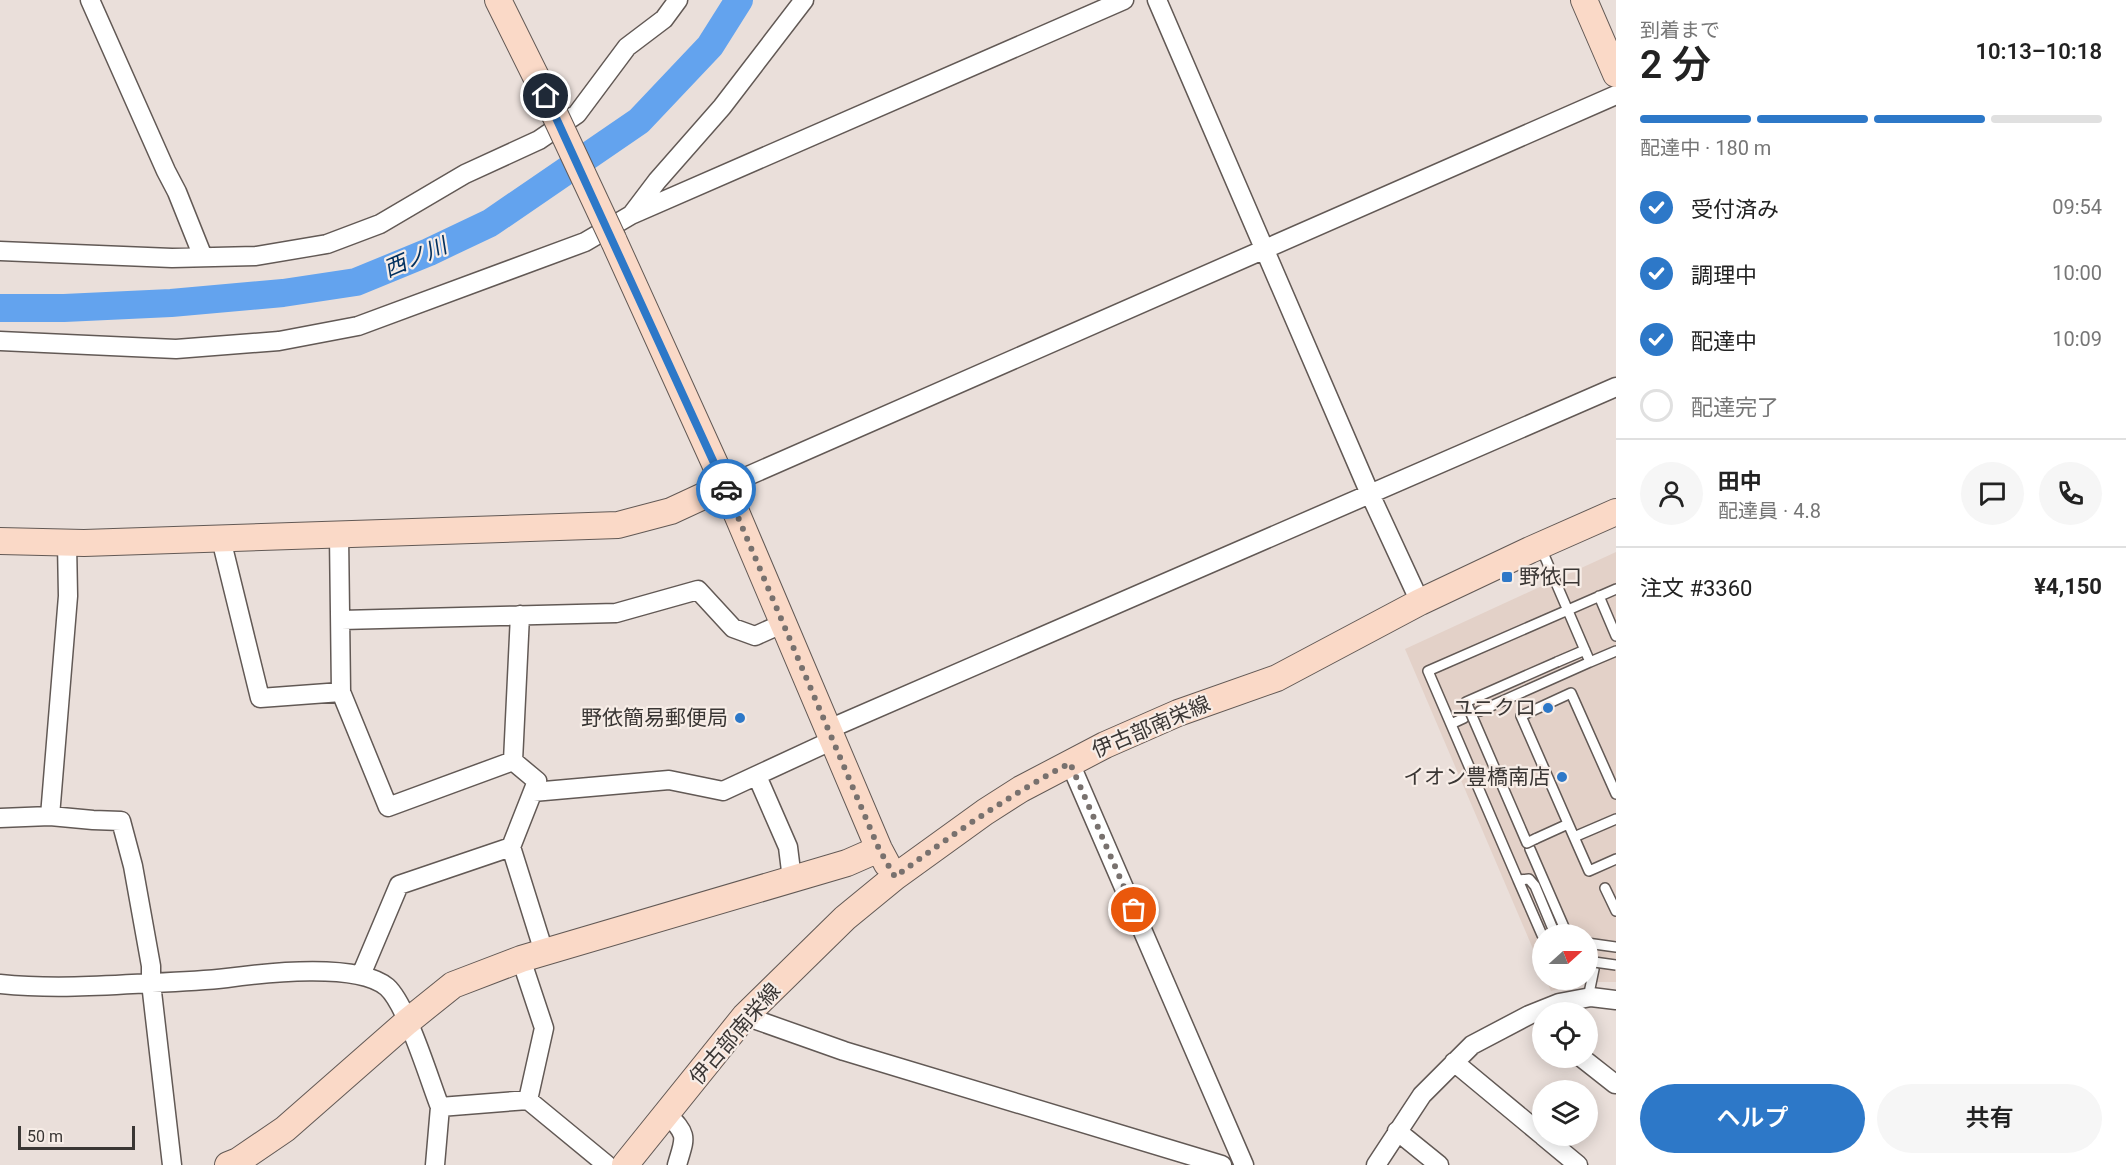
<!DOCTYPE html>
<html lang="ja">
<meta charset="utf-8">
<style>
body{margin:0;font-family:Roboto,"Noto Sans JP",sans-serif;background:#f6f6f6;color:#222;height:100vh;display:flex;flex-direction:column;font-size:22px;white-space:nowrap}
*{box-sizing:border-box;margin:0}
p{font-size:20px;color:#767676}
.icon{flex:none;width:33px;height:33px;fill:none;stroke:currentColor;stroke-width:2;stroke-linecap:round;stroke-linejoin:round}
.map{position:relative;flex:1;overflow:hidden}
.panel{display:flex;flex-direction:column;background:#fff;width:510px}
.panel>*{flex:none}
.needle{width:39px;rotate:69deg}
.buttons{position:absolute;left:1532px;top:924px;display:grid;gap:12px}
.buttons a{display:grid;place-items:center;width:66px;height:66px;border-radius:50%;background:#fff;box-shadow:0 3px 15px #0003;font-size:30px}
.scale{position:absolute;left:18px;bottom:15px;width:117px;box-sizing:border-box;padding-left:6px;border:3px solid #3a3634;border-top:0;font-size:16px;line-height:21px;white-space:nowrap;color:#3a3634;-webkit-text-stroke:4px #f7ede7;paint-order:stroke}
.pin{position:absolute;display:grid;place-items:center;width:51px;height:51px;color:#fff;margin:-26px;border:3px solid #fff;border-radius:50%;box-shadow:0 2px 6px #0007}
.courier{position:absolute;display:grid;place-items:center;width:60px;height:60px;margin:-30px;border:4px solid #2d78c8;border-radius:50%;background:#fff;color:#222;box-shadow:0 2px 8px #0007}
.summary em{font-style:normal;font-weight:600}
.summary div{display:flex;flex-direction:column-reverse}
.summary{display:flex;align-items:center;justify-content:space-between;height:102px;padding:0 24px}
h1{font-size:39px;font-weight:600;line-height:45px}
.bar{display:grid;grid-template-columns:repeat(4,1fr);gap:9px 6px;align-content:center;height:72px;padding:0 24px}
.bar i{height:8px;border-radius:4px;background:#e0e0e0}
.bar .on{background:#2d78c8}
.bar p{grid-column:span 4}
.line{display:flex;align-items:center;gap:15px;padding:0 24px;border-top:2px solid #e0e0e0}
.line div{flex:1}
.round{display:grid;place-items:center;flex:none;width:63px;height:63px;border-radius:32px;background:#f6f6f6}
ol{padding:0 24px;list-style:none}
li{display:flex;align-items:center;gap:18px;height:66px}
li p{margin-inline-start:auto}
li .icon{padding:6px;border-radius:50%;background:#2d78c8;color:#fff;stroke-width:4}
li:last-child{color:#767676}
li i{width:33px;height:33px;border:3px solid #e0e0e0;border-radius:50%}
.primary-button{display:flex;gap:12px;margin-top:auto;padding:12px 24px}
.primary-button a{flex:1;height:69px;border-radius:36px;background:#2d78c8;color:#fff;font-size:24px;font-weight:600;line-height:69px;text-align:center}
.primary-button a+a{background:#f6f6f6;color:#222}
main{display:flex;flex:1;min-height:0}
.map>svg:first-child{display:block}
.built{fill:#e3d1c8}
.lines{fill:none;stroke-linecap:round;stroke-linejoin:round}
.river{stroke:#63a3ee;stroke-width:28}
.lane-casing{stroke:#625955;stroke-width:12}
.street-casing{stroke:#625955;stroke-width:21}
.secondary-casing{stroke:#625955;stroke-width:28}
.lane{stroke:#fff;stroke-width:9}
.street{stroke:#fff;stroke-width:18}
.secondary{stroke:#fad9c7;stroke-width:26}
.lane-bridge-casing{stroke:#625955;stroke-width:12;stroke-linecap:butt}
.secondary-bridge-casing{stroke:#625955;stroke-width:28;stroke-linecap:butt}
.lane-bridge{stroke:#fff;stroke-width:9}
.secondary-bridge{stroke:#fad9c7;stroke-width:26}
.done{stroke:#78716e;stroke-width:6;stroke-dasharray:0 10.8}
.route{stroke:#2d78c8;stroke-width:8}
.poi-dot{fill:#2d78c8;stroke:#f7ede7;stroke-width:2}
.labels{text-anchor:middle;stroke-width:4.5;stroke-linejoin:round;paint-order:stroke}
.poi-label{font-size:21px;fill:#3a3634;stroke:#f7ede7;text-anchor:end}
.street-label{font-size:21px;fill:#3a3634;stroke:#f7ede7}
.water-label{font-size:22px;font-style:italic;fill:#023160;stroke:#f7ede7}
</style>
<main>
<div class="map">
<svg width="1616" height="1165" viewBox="0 0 1616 1165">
<rect width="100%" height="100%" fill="#eadfda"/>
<!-- built -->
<path class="built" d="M1616,552V982H1583L1551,991L1546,980H1587V934H1542V970L1405,649Z"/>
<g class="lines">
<!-- river -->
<path class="river" d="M0,308H64L171,303L283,293L356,282L429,252L490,223L639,121L710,46L739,0"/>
<defs>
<path id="lane" d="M1541,548L1590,662L1616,651
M1599,596L1616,636
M1557,662L1585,650
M1480,711L1590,662
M1451,724L1464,718
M1616,794L1571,693L1521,716L1574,837L1616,819
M1574,837L1589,871L1616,859
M1535,839L1568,824
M1530,849L1567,934
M1518,880L1542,935
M1605,888L1616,911
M1555,934L1535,886L1529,879L1518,880L1428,671L1616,589
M1587,943L1616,947
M1588,998L1594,969"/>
<path id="street" d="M90,0L166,171L177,192L203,257
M1157,0L1370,494L1420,602
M632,214L657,181L722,107L804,0
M0,251L172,258L256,256L327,244L380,224L465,174L539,140L577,114L627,47L664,19L678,0
M0,341L176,349L279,341L358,326L585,242L631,215L1124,0
M725,486L1616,95
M339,535L341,692L388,807L513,761L537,781L511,847
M221,539L260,698L341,692
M341,620L616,613L698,590L733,628L755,636L784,623
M829,729L1616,387
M513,761L520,615
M1070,763L1244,1165
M757,776L788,847L792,879
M533,792L669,780L723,791L833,740
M50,816L68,596L67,543
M0,818L50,816L93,820L121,821L133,866L151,966V983L172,1165
M521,959L544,1028L528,1100
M361,975L399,885L511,847L544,952
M0,984C50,989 100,986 150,983C175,982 201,981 227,978C264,973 357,962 387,987C407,1005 429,1079 440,1107L528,1100L607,1165
M745,1016L844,1051L1222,1165
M1582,1058L1615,1084L1616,1083
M1454,1062L1542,1135
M667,1114C689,1136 685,1137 677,1165
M1397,1131L1439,1165
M1543,1136L1578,1165
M435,1165L440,1107
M1376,1165L1422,1095L1472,1045L1529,1015L1559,1003L1591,997L1616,1000"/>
<path id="secondary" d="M498,0L555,115
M1584,0L1616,74
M613,239L725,486L879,849L887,864
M0,541L84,543L618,525L671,511L725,486
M228,1165L238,1161L285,1129L407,1022L453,985L521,959L847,863L879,849
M625,1165L745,1016L845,918L895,877L985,812L1021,789L1105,745L1178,713L1277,678L1420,602L1530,550L1616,512"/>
</defs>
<!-- lane casing -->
<use href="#lane" class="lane-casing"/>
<!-- street casing -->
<use href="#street" class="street-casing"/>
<!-- secondary casing -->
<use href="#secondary" class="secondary-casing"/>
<!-- lane -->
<use href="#lane" class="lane"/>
<!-- street -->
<use href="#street" class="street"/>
<!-- secondary -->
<use href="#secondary" class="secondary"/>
<defs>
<path id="lane-bridge" d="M1535,839L1527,843L1466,702L1557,662
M1587,961L1616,965"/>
<path id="secondary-bridge" d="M555,115L613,239"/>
</defs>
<!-- lane-bridge casing -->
<use href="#lane-bridge" class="lane-bridge-casing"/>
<!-- secondary-bridge casing -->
<use href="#secondary-bridge" class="secondary-bridge-casing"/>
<!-- lane-bridge -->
<use href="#lane-bridge" class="lane-bridge"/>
<!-- secondary-bridge -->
<use href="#secondary-bridge" class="secondary-bridge"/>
</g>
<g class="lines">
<!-- done -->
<path class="done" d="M726,489L879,849L895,877C951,835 1008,796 1070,763L1134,910"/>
<!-- route -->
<path class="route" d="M546,96L726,489"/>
</g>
<!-- markers -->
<g class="poi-dot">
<rect x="1501" y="571" width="12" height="12" rx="3"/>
<circle cx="1548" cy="708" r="6"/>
<circle cx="740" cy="718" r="6"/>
<circle cx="1562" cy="777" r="6"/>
</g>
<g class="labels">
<!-- poi labels -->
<g class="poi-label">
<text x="1519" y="584" text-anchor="start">野依口</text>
<text x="1536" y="715">ユニクロ</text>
<text x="728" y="725">野依簡易郵便局</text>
<text x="1550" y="784">イオン豊橋南店</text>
</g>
<!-- street labels -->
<g class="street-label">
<text transform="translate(1151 727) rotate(-23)" y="7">伊古部南栄線</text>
<text transform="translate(735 1034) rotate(-49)" y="7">伊古部南栄線</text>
</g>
<!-- water labels -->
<g class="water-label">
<text transform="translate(415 257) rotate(-23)" y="8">西ノ川</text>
</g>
</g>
</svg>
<div class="buttons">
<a><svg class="needle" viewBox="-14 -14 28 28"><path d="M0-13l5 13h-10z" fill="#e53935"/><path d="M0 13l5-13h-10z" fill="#767676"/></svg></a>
<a><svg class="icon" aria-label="locate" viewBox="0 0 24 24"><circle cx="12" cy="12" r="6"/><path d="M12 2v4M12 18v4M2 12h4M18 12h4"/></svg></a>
<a><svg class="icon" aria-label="layers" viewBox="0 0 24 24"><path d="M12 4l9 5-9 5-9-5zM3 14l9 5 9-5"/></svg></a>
</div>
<div class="scale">50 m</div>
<div class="pin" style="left:1134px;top:910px;background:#ea580c"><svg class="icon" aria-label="bag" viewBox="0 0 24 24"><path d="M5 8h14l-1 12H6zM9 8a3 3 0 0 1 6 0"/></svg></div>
<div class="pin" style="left:546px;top:96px;background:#1f2937"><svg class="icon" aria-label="home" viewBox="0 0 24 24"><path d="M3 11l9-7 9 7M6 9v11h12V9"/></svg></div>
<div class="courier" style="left:726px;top:489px"><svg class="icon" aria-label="car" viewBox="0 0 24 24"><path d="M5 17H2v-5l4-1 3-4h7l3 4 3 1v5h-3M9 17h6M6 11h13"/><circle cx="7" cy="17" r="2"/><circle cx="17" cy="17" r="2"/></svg></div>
</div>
<section class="panel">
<div class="summary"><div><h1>2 分</h1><p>到着まで</p></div><em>10:13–10:18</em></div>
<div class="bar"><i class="on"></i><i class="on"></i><i class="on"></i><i></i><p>配達中 · 180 m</p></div>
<ol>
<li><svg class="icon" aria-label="check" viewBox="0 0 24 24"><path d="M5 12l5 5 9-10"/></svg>受付済み<p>09:54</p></li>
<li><svg class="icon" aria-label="check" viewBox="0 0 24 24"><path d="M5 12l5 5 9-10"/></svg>調理中<p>10:00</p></li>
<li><svg class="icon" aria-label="check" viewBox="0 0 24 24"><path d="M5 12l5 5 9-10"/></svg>配達中<p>10:09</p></li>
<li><i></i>配達完了</li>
</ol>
<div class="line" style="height:108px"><a class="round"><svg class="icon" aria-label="person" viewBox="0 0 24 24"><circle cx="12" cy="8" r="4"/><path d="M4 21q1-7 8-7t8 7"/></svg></a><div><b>田中</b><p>配達員 · 4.8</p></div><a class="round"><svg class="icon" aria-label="chat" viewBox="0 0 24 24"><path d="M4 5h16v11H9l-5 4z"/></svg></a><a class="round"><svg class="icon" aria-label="phone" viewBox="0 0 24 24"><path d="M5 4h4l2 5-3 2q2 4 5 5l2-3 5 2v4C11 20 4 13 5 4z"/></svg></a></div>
<div class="line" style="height:78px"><div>注文 #3360</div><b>¥4,150</b></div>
<div class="primary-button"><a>ヘルプ</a><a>共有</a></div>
</section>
</main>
